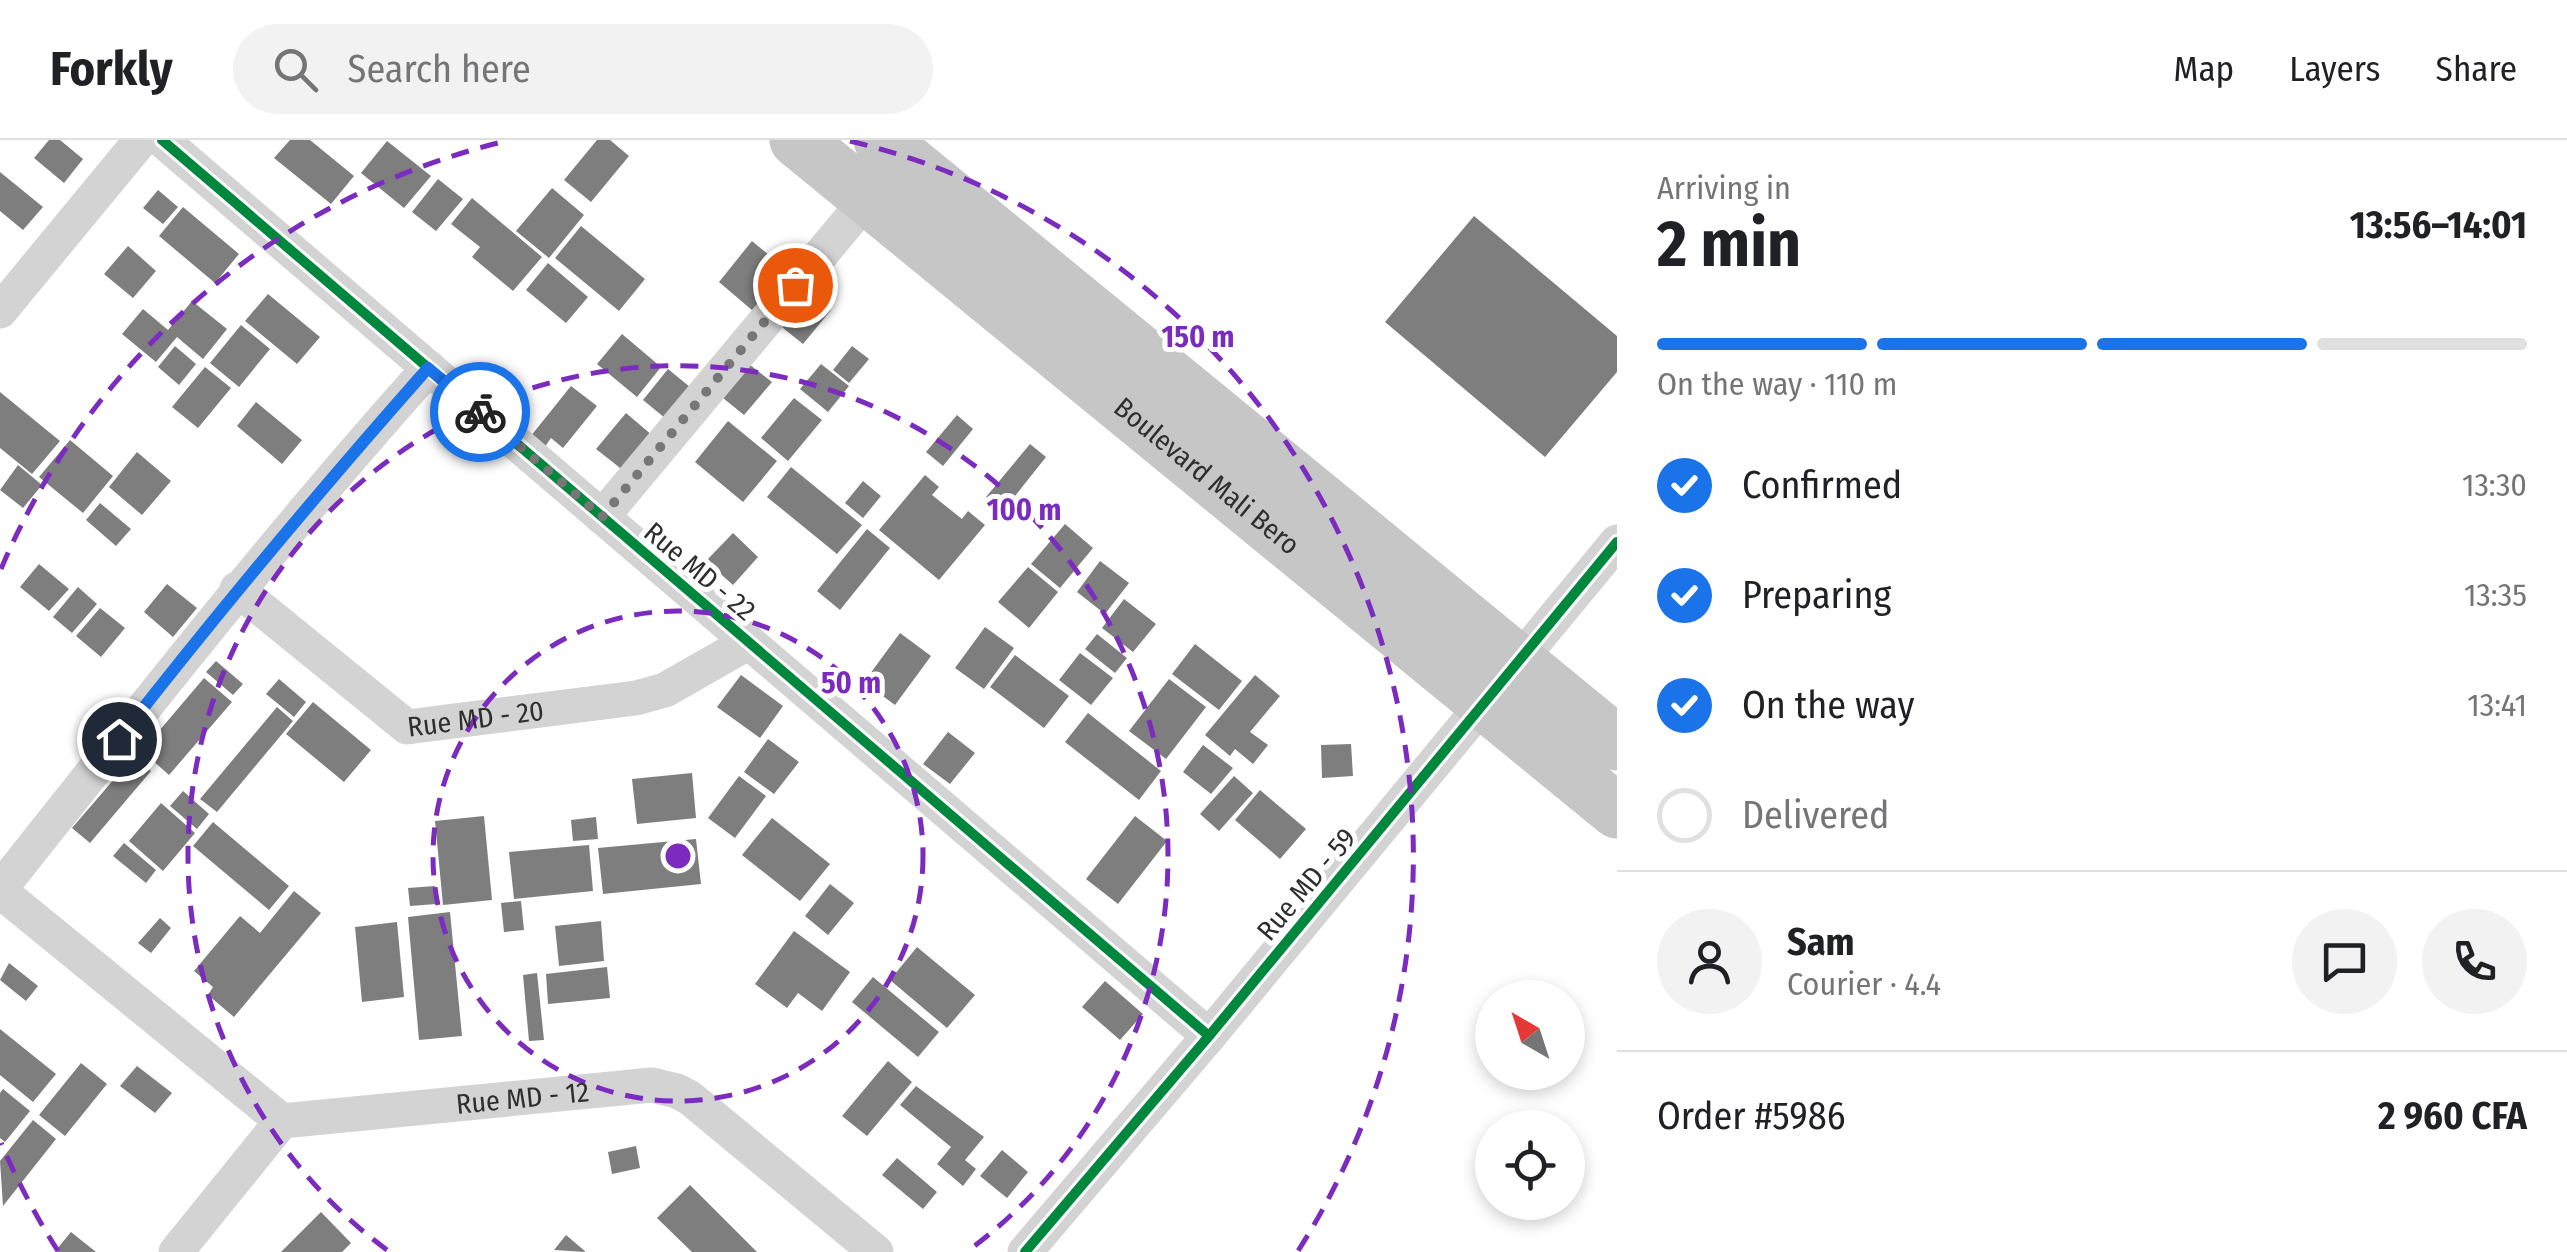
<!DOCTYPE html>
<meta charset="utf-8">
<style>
body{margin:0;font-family:"Fira Sans Condensed",sans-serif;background:#f2f2f2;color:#202124;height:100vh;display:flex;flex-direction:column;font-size:38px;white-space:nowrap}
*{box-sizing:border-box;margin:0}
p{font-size:32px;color:#757577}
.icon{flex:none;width:55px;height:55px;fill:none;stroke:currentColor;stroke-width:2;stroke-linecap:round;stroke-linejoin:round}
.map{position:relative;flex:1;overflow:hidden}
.drawer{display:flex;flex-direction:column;background:#fff;width:950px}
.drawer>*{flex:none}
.needle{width:65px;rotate:321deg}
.buttons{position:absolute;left:1475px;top:840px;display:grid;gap:20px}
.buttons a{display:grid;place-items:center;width:110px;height:110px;border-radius:50%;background:#fff;box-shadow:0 5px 15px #0003;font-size:50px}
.pin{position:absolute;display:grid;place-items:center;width:85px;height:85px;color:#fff;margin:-42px;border:5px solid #fff;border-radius:50%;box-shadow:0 2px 10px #0007}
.courier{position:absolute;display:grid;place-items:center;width:100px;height:100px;margin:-50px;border:8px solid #1a73e8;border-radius:50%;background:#fff;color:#222;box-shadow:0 2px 12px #0007}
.head em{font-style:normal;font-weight:700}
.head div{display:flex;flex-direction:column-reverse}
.head{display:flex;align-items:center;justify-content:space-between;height:170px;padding:0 40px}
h1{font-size:65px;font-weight:700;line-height:75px}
.bar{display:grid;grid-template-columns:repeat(4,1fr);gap:15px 10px;align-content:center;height:120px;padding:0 40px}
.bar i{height:12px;border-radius:8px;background:#e0e0e0}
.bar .active{background:#1a73e8}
.bar p{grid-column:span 4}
.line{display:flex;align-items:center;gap:25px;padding:0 40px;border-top:2px solid #e0e0e0}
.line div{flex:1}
.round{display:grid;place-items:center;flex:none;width:105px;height:105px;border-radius:52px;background:#f2f2f2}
ol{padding:0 40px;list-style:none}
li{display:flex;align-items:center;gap:30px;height:110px}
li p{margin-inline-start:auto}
li .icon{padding:10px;border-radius:50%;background:#1a73e8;color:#fff;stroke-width:4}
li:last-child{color:#757577}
li i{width:55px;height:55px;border:5px solid #e0e0e0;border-radius:50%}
header{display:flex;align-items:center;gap:60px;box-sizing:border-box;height:140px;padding:0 50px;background:#fff;border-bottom:2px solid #e0e0e0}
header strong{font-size:48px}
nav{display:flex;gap:55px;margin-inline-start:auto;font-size:35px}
.search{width:700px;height:90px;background:#f2f2f2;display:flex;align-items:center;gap:25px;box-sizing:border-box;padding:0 35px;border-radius:55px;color:#757577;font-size:38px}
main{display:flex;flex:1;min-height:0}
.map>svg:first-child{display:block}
.building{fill:#7e7e7e}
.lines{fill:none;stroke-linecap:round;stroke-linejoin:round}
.street{stroke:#d3d3d3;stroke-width:35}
.primary{stroke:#c6c6c6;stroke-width:55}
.cycleway-casing{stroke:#fff;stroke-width:16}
.cycleway{stroke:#00873e;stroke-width:10}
.done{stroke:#777;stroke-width:10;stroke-dasharray:0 18}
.route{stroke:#1a73e8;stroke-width:12}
.ring{fill:none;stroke:#7b2cbf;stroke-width:5;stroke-dasharray:18 12}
.labels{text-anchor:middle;stroke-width:10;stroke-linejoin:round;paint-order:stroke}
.street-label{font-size:28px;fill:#2e2e2e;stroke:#fff}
.centre{fill:#7b2cbf;stroke:#fff;stroke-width:5}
.ring-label{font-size:30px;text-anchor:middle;font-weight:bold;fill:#7b2cbf;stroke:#fff;stroke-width:10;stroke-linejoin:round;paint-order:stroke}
</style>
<header>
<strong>Forkly</strong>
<div class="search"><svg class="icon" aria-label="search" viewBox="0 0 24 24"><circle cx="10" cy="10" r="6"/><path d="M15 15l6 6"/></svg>Search here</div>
<nav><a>Map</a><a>Layers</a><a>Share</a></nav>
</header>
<main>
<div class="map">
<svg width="1617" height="1112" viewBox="0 0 1617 1112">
<rect width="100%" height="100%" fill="#fff"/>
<!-- building -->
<path class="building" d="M49,0H60L83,19L64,43L34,18Z
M290,0H310L354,36L331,64L274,18Z
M597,0H610L629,16L591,62L564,40Z
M387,1L431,36L404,68L361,33Z
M0,32L43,67L23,90L0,71Z
M438,39L463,59L436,91L412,72Z
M552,48L584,75L549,118L516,91Z
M158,50L178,67L163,84L143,68Z
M472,58L542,117L513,151L472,117L480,107L451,84Z
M183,67L239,114L215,143L159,96Z
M1474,76L1617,196V232L1545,317L1385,182Z
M581,86L645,139L619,171L555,118Z
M752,101L787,130L753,171L719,142Z
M128,106L156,131L133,158L104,134Z
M548,123L588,157L566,183L526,150Z
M807,150L831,170L803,204L778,184Z
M268,154L320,197L297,224L245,181Z
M192,161L227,189L203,219L177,197L156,222L122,194L143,169L168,190Z
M241,185L270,209L239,247L210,223Z
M622,194L661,227L637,257L597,224Z
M175,206L196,224L179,245L158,227Z
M852,206L869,219L849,243L833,230Z
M745,221L772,242L744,275L718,254Z
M821,224L849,246L828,272L800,249Z
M205,227L231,248L198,288L172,267Z
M668,229L690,247L665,278L643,260Z
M571,246L597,266L563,308L551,298L544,308L530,297Z
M0,252L60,301L32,334L0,308Z
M794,258L822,280L788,321L761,298Z
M256,262L302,300L282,324L237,286Z
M626,273L653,296L624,331L596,309Z
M957,275L973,289L943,326L926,312Z
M728,281L777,321L743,362L695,322Z
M70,300L113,336L83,373L39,337Z
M1030,304L1046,317L1003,371L986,357Z
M137,312L171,341L142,375L109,347Z
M18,325L42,345L23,368L0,350Z
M791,327L862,385L837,414L767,357Z
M925,335L939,347L932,355L962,379L968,371L985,385L939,440L879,390Z
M863,341L881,356L863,378L845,363Z
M100,363L131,389L116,406L86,380Z
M1065,384L1093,408L1060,448L1031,424Z
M867,389L890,408L840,470L817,451Z
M733,393L758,417L733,445L706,421Z
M1100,421L1129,443L1105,474L1077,452Z
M39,424L69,449L49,471L20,447Z
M1028,427L1058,452L1029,488L998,462Z
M167,444L197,468L173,497L144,472Z
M78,447L97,464L72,493L53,477Z
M1124,459L1156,484L1133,512L1102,488Z
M100,468L125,488L101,517L76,496Z
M985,487L1014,508L984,549L955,528Z
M900,493L931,516L895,565L864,542Z
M1097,494L1127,518L1115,533L1085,509Z
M1195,504L1242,541L1219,570L1172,534Z
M1080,513L1113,538L1091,565L1059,540Z
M1015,515L1069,556L1044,588L990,547Z
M216,521L243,544L233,555L206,532Z
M741,535L783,566L760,598L717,567Z
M1255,535L1280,556L1250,592L1268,605L1253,624L1235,609L1230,616L1205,595Z
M204,538L232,562L169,635L142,611Z
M279,539L306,562L294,577L266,554Z
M1169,539L1206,567L1166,619L1129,591Z
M313,562L371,610L344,642L286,594Z
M277,567L293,581L217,672L200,659Z
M1088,573L1161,631L1139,660L1065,602Z
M948,592L975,613L950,644L923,624Z
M768,599L799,622L774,654L744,632Z
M1351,604L1353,636L1322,638L1321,605Z
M1203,605L1233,628L1211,654L1183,632Z
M134,616L151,631L90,703L72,688Z
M692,633L696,678L637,684L632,639Z
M739,636L766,656L735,698L708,678Z
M1234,636L1253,653L1219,691L1200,674Z
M1260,650L1306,689L1280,719L1235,680Z
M183,651L209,674L197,689L170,666Z
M161,663L195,693L163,731L129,701Z
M484,676L492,760L443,765L435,681Z
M1135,676L1167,701L1118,764L1086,739Z
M596,677L598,699L573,701L571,680Z
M772,678L830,724L800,761L742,715Z
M213,682L289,746L269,770L193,706Z
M696,699L701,744L603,754L598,708Z
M124,703L156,730L146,743L113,716Z
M589,705L593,751L514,759L509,712Z
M830,744L854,763L828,795L805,776Z
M435,746L436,764L410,766L408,748Z
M294,751L321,773L234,877L208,855L213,847L194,831L240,776L260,793Z
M521,761L524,790L504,792L501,763Z
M450,772L462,896L419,900L408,777Z
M160,778L171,788L151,813L138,803Z
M601,781L604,821L559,826L555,786Z
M397,782L404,857L362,862L355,787Z
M794,791L850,832L822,871L798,853L787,868L755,844Z
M917,807L975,855L947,888L890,840Z
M9,823L38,846L26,861L0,840Z
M607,827L610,858L548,864L546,834Z
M537,833L544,900L529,901L523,835Z
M873,837L939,892L918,917L852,862Z
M1105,841L1143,874L1120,900L1082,867Z
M0,889L56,934L33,962L0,935Z
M888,921L912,942L867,996L842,976Z
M81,923L107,944L65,996L39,975Z
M137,926L172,953L155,973L120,946Z
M916,946L984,997L965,1020L976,1029L963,1046L937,1024L951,1007L900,965Z
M3,949L30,971L5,1002L0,998V953Z
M33,980L56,999L3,1066L0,1021Z
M636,1006L640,1028L612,1034L608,1012Z
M1002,1010L1028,1032L1007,1058L980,1036Z
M897,1018L937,1052L923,1069L882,1035Z
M690,1045L757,1112H692L657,1078Z
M321,1072L351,1103L342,1112H281Z
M71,1092L96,1112H58L56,1110Z
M566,1095L586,1112L554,1110Z"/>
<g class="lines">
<!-- street -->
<g class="street">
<path d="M162,0L1209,896"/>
<path d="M0,171L141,0"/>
<path d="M602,377L868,58"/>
<path id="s1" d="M237,449L407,587L636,558L665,550L749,502"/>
<path d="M0,749C140,573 278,396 429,228"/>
<path d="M0,751L282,981"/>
<path id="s2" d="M176,1112L282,981L652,945L677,951L690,958L876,1112"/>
<path d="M1025,1112L1209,896L1617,402"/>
</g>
<!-- primary -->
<g class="primary">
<path id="s3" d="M797,0L1617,671"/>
<path d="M881,0L1617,603"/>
</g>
<defs>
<path id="cycleway" d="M162,0L1209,896
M1025,1112L1209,896L1617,402"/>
</defs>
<!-- cycleway casing -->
<use href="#cycleway" class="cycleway-casing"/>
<!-- cycleway -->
<use href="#cycleway" class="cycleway"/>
</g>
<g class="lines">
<!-- done -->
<path class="done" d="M480,272L602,377L795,145"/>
<!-- route -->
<path class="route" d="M119,599C218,472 321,349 428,228L480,272"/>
</g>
<!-- distance rings -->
<g class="ring">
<circle cx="678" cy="716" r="245"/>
<path d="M387 1110A490 490 0 1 1 969 1110"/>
<path d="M58 1111A735 735 0 0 1 1 1003M1 429A735 735 0 0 1 506 1M850 1A735 735 0 0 1 1298 1111"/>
</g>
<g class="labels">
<!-- street labels -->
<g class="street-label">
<text dy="10" stroke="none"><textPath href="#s3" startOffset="530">Boulevard Mali Bero</textPath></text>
<text transform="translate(700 431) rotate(40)" y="10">Rue MD - 22</text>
<text dy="10" stroke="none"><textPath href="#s1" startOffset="288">Rue MD - 20</textPath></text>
<text transform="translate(1306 744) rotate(-50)" y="10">Rue MD - 59</text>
<text dy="10" stroke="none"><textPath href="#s2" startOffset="410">Rue MD - 12</textPath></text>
</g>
</g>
<circle cx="678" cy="716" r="15" class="centre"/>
<g class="ring-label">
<text x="1198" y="207">150 m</text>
<text x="1024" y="380">100 m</text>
<text x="851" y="553">50 m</text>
</g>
</svg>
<div class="buttons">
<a><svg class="needle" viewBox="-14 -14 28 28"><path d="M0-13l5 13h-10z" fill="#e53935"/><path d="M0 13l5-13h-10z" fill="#757577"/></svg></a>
<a><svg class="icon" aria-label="locate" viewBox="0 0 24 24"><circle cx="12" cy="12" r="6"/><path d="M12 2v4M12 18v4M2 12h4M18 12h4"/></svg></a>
</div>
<div class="pin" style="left:795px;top:145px;background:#ea580c"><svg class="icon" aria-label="bag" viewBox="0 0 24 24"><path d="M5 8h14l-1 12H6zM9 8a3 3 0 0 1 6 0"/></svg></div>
<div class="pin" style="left:119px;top:599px;background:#1f2937"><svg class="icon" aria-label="home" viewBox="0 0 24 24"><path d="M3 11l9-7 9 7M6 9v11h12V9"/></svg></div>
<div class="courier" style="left:480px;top:272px"><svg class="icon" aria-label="bike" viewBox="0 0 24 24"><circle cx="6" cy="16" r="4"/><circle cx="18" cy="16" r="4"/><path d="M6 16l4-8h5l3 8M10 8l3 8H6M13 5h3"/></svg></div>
</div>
<section class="drawer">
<div class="head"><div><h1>2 min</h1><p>Arriving in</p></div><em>13:56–14:01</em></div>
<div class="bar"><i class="active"></i><i class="active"></i><i class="active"></i><i></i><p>On the way · 110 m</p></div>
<ol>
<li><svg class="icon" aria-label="check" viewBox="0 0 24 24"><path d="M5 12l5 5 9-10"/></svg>Confirmed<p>13:30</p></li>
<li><svg class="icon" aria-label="check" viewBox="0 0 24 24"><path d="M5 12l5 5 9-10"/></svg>Preparing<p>13:35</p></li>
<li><svg class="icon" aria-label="check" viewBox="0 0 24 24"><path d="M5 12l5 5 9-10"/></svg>On the way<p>13:41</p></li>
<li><i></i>Delivered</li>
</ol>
<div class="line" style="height:180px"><a class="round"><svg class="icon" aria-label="person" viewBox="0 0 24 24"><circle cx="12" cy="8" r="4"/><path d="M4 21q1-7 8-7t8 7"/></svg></a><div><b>Sam</b><p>Courier · 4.4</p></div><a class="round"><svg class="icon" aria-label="chat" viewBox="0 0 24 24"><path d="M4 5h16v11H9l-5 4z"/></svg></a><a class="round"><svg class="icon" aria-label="phone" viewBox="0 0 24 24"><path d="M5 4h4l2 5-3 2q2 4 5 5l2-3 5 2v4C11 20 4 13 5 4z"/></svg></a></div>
<div class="line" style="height:130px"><div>Order #5986</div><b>2 960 CFA</b></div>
</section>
</main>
